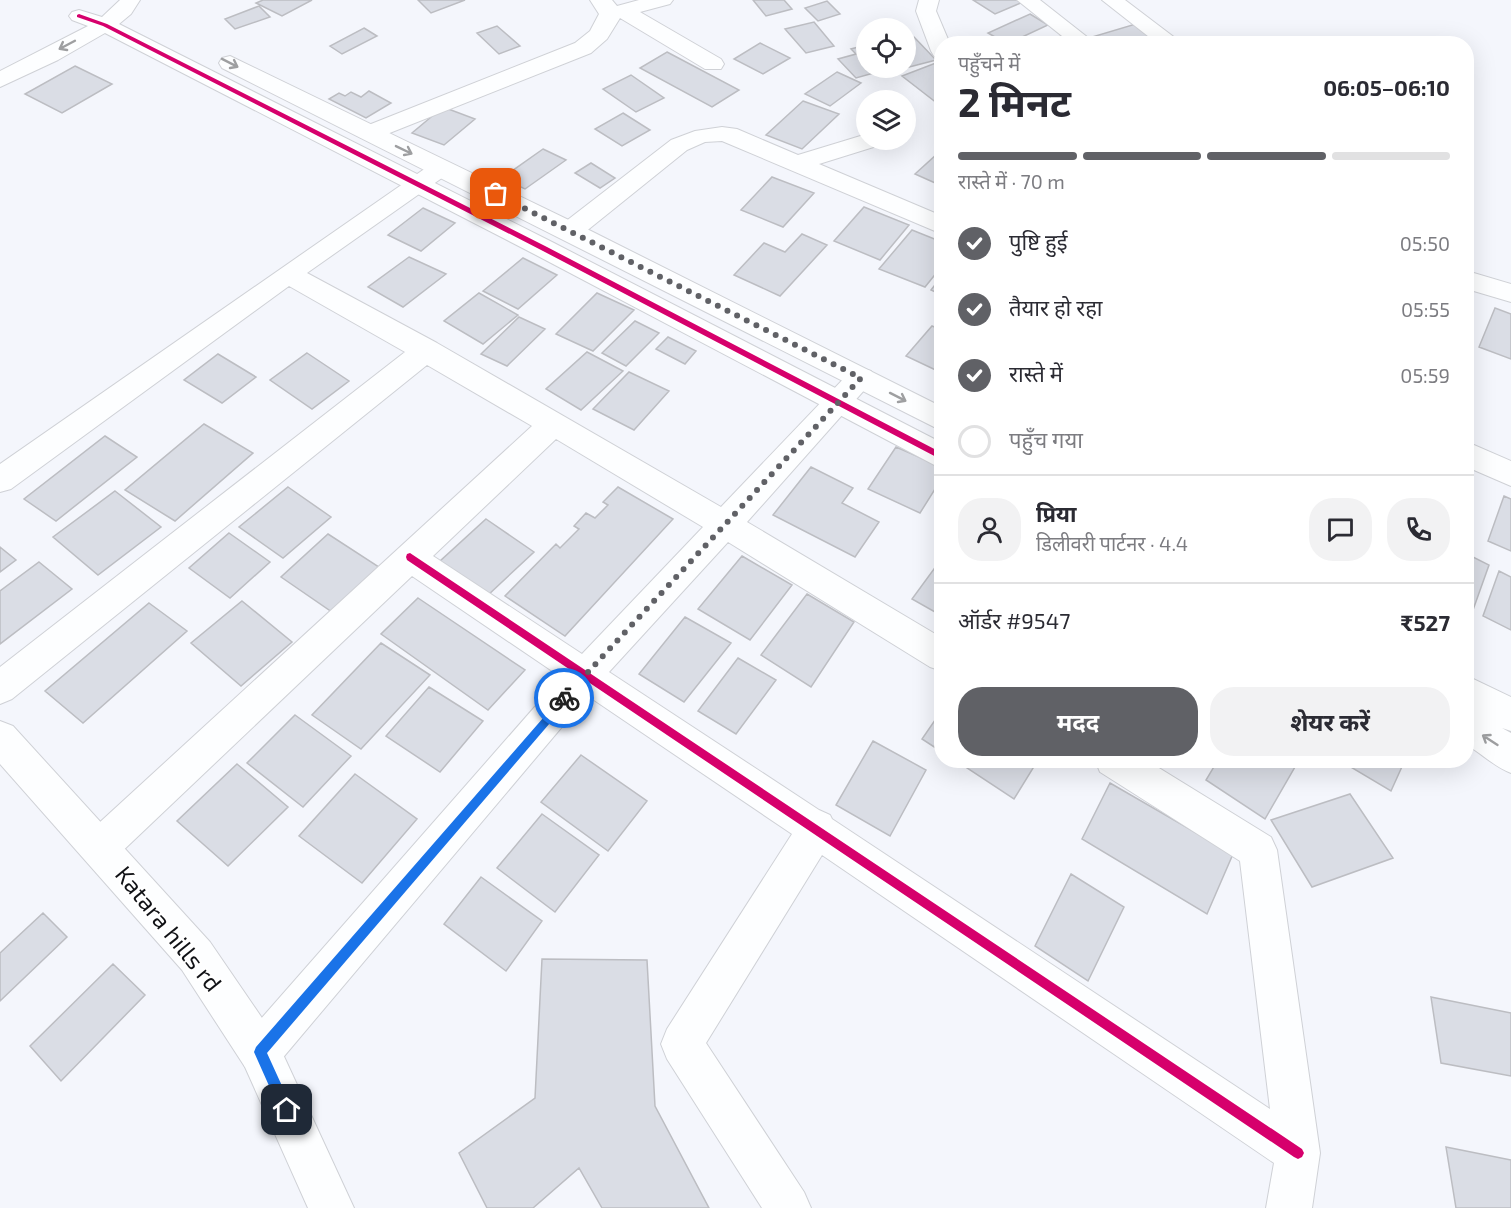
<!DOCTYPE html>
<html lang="hi">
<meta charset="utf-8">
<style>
body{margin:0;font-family:"Exo 2","Noto Sans Devanagari",sans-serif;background:#f2f2f3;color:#2b2b33;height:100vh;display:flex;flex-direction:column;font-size:22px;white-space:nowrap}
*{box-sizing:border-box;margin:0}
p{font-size:20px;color:#7c7c81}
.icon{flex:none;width:33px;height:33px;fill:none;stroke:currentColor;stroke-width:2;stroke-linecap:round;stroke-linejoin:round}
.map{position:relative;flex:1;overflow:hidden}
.side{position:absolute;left:934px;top:36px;width:540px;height:732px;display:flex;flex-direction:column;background:#fff;border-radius:24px;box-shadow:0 6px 24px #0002}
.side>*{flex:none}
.tools{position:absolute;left:856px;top:18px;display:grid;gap:12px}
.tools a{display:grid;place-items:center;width:60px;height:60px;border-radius:50%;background:#fff;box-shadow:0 6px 24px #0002;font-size:30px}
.pin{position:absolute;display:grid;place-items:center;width:51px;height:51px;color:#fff;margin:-26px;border-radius:12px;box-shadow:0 3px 9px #0006}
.courier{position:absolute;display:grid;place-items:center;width:60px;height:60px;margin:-30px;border:4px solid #1a73e8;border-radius:50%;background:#fff;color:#222;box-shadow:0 2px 8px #0007}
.summary em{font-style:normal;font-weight:700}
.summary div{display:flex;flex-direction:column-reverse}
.summary{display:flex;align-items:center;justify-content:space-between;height:102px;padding:0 24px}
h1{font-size:39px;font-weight:700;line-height:45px}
.bar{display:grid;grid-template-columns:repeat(4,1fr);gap:9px 6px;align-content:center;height:72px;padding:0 24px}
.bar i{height:8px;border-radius:4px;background:#e1e1e2}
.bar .on{background:#606166}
.bar p{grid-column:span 4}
.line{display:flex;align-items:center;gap:15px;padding:0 24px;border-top:2px solid #e1e1e2}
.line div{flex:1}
.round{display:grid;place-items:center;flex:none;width:63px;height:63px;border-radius:24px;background:#f2f2f3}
ol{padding:0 24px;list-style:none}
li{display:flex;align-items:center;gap:18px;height:66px}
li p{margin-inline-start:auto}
li .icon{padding:6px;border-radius:50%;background:#606166;color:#fff;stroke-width:4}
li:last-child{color:#7c7c81}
li i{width:33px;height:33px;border:3px solid #e1e1e2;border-radius:50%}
.action{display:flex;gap:12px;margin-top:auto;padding:12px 24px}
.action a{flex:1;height:69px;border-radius:24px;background:#606166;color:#fff;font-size:24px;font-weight:700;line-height:69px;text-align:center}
.action a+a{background:#f2f2f3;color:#2b2b33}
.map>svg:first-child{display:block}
.building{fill:#dadde5;stroke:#bcbdc2;stroke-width:1.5}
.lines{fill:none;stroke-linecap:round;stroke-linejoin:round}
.street-casing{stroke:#cfd1d6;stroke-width:2}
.secondary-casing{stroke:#cfd1d6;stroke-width:2}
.street{fill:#fdfeff;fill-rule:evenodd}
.secondary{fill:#fdfeff;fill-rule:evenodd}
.cycleway-casing{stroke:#fff;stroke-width:4}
.cycleway{fill:#d6006c;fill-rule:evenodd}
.oneway{stroke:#9e9fa1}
.route{fill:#1a73e8}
.done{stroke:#606166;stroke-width:6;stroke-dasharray:0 10.8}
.labels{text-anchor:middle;stroke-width:4.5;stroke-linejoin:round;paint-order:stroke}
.near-street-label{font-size:24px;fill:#101115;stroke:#fff}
</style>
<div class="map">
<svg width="1511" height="1208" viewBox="0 0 1511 1208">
<rect width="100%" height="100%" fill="#f4f6fc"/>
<!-- building -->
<path class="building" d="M263,0H312L282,16L256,3Z
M418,0H465L431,13Z
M753,0H784L792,9L766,16Z
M973,0H1020L1023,2L995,14Z
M827,1L840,14L818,21L805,8Z
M259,6L270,17L235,29L225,19Z
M1030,14L1048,25L1007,44L988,33Z
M814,22L834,46L806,53L785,29Z
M1139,23L1167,44H1100L1092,37Z
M497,26L520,46L499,54L477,33Z
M364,28L377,36L342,54L330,46Z
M1067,35L1076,44H1046L1043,40Z
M914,37L936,60L894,71L891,68H906V39Z
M760,43L790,58L763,74L734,59Z
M866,45L867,68L888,69L856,78L838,59L856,54L851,49Z
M667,52L739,90L712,107L640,68Z
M941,61H942V107L902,76Z
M75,66L112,84L62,113L25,94Z
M837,72L861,83L830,106L805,94Z
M631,75L664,98L636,112L603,89Z
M369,91L391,103L366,118L329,99L339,93L345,96L351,92L361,97Z
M803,101L839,114L802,149L766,135Z
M443,107L475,119L444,145L412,133Z
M623,113L650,130L622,146L595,129Z
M543,149L566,160L525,189L502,178Z
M936,155L942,158V186L915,174Z
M591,163L615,178L600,188L575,173Z
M772,177L814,193L783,227L741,210Z
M864,207L909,225L880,260L834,241Z
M423,208L455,223L421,251L388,235Z
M912,230L942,242V266L925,287L879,269Z
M802,234L827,245L780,296L734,275L764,243L785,252Z
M409,257L446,274L403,307L368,287Z
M523,258L557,275L518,309L483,291Z
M942,276V295L931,290Z
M479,293L518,315L483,344L444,321Z
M597,293L634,310L593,351L556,334Z
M1495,308L1511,314V359L1479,347Z
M519,317L545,329L507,366L481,354Z
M635,321L659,333L626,366L602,353Z
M932,326L942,330V373L906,356Z
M668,337L696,351L685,364L656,349Z
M587,352L623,371L581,410L546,389Z
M307,353L349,381L312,409L270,380Z
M218,354L256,377L222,403L184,380Z
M629,372L669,391L634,430L593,409Z
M204,424L253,453L175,521L125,490Z
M105,436L137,457L56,521L24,499Z
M896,447L942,467V478L920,513L868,489Z
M811,467L853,488L842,503L879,522L855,557L773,515Z
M288,487L331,517L283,558L239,527Z
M618,487L673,519L565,636L505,596L556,544L560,548L579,529L574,526L586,513L595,518L608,505L603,502Z
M115,491L161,527L98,575L53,537Z
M1504,496L1511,499V551L1488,541Z
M486,519L534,552L487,596L439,562Z
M229,533L270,562L230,598L189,568Z
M328,534L379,567L332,612L281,577Z
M0,547L16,560L0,572Z
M1467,554L1489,565L1473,610L1467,607Z
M742,556L792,585L750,640L698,609Z
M942,558V616L912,599Z
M39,562L72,589L0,644V591Z
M1499,571L1511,577V630L1483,616Z
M807,594L854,622L811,687L761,655Z
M418,598L525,670L488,710L381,634Z
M242,601L292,642L241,686L191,643Z
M149,603L187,631L83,723L45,691Z
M685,617L731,643L684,702L639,674Z
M381,643L430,675L361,749L312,715Z
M738,658L776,680L736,734L698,711Z
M429,687L483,721L440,772L386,736Z
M942,710V752L922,739Z
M295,715L351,756L303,807L247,763Z
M873,741L926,770L890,836L836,805Z
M581,755L647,801L608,851L541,802Z
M955,760H1038L1014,799Z
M1218,760H1299L1265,819L1206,780Z
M1339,760H1405L1391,791Z
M237,764L288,807L228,866L177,821Z
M355,774L417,819L362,883L299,836Z
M1110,783L1233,854L1207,914L1082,839Z
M1350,794L1393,858L1312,887L1271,820Z
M542,814L599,855L555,912L497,868Z
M1071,874L1124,907L1088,981L1035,946Z
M481,877L542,921L506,971L444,924Z
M43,913L67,937L0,1001V953Z
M542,959L647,960L655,1106L709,1208H602L579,1168L533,1208H487L459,1153L535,1098Z
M113,964L145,995L61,1081L30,1046Z
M1431,997L1511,1013V1076L1441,1063Z
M1446,1147L1511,1160V1208H1456Z"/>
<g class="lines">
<defs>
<path id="street" d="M590,0H612L617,6L639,0H673L670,4L640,12L721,59L724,64L721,69H705L620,18L607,39L591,53L377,138H361L357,133L361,128L575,43L590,31L599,14Z
M919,0H939L936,11L950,44H942V57L934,56L931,51L916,11Z
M1017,0H1040L1096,44H1072Z
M1102,0H1125L1183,44H1158Z
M722,127L737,129L798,155L867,134V140H883L880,145L819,164L942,216V234L722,141L705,142L687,150L579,237L570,239L561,237L557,231L561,225L671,140L695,131Z
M441,160L449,163L453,168L449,173L307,273L437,343L721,507L851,371L861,368L871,371L875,378L747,522L942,638V671L930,667L728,542L609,672L819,810L830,815L832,819L1270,1109L1240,861L1100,772L1095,760H1146L1271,837L1277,850L1320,1153L1312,1208H1266L1274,1163L822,855L706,1043L804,1192L811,1208H762L667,1059L661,1044L667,1029L792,834L588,696L275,1067L260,1073L245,1067L239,1052L245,1037L561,677L412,576L113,860L100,866L87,860L81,847L87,834L532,426L427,365L12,699L0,704V667L405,352L289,286L11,489L0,492V464L433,163ZM556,439L703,527L582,654L433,556Z
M1467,271L1511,284V302L1467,289Z
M1467,442L1511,461V486L1467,467Z"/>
<path id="secondary" d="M120,0H140L131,14L119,24L554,243L942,443V469L536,255L105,33L58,60L0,87V71L88,26L72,20L69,16L72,12L79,10L102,17Z
M230,56L579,225L942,407V431L222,68L219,63L222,58Z
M1467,676L1511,697V731L1502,728L1511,733V773C1495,767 1482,754 1467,745Z
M0,721L13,726L210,942L275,1037L354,1208H308L245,1067L182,970L0,764Z"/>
</defs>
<!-- street casing -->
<use href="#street" class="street-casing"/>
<!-- secondary casing -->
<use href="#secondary" class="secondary-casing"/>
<!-- street -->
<use href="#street" class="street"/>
<!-- secondary -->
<use href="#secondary" class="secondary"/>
<defs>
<path id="cycleway" d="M79,14L107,24L547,247L942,453V460L543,251L103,26L77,17V15Z
M410,553L1302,1149L1304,1153L1302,1157L1298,1159L1294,1157L407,560L406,557L407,554Z"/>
</defs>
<!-- cycleway casing -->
<use href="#cycleway" class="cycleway-casing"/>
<!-- cycleway -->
<use href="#cycleway" class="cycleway"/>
</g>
<!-- one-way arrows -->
<defs><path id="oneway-shaft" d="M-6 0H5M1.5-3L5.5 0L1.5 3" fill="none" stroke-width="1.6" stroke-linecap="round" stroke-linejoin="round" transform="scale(1.5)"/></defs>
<g class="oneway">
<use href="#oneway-shaft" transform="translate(67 45) rotate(152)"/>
<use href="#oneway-shaft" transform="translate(230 63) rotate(27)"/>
<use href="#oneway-shaft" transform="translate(404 150) rotate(26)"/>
<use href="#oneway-shaft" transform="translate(898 397) rotate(27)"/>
<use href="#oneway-shaft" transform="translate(1490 740) rotate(-147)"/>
</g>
<!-- route -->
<path class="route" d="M564,694L569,698L568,702L267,1053L293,1110L287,1117L282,1115L254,1052L256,1047Z"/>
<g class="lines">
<!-- done -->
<path class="done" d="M496,194L861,378L564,698"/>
</g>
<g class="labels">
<!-- near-street labels -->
<g class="near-street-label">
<text transform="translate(168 929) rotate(51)" y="8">Katara hills rd</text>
</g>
</g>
</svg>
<div class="tools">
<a><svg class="icon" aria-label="locate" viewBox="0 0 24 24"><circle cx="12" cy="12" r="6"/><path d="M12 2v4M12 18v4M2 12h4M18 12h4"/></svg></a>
<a><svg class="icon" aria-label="layers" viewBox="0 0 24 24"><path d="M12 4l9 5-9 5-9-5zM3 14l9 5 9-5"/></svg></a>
</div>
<div class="pin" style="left:496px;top:194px;background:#ea580c"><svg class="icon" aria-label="bag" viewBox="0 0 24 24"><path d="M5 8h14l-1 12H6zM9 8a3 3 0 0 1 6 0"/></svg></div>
<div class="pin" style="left:287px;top:1110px;background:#1f2937"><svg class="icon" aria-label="home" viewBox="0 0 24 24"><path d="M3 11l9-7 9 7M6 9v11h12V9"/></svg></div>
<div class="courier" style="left:564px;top:698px"><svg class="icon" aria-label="bike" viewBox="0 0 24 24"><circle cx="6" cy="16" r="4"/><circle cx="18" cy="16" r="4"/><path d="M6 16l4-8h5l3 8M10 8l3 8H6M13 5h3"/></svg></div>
<section class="side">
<div class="summary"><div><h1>2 मिनट</h1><p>पहुँचने में</p></div><em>06:05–06:10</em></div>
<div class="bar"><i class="on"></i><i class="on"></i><i class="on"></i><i></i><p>रास्ते में · 70 m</p></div>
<ol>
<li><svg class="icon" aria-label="check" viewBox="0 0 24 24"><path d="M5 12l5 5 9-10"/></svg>पुष्टि हुई<p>05:50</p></li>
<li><svg class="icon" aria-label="check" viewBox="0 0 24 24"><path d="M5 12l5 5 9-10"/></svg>तैयार हो रहा<p>05:55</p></li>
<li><svg class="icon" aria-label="check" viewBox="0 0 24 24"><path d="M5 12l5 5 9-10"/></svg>रास्ते में<p>05:59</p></li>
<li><i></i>पहुँच गया</li>
</ol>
<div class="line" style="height:108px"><a class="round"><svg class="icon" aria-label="person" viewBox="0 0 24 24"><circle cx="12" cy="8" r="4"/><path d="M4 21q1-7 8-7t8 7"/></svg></a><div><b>प्रिया</b><p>डिलीवरी पार्टनर · 4.4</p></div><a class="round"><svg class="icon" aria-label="chat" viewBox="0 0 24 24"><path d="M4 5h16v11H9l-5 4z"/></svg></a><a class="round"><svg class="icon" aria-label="phone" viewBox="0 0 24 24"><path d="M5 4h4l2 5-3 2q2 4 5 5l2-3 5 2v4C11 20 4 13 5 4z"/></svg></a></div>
<div class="line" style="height:78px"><div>ऑर्डर #9547</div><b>₹527</b></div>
<div class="action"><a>मदद</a><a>शेयर करें</a></div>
</section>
</div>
